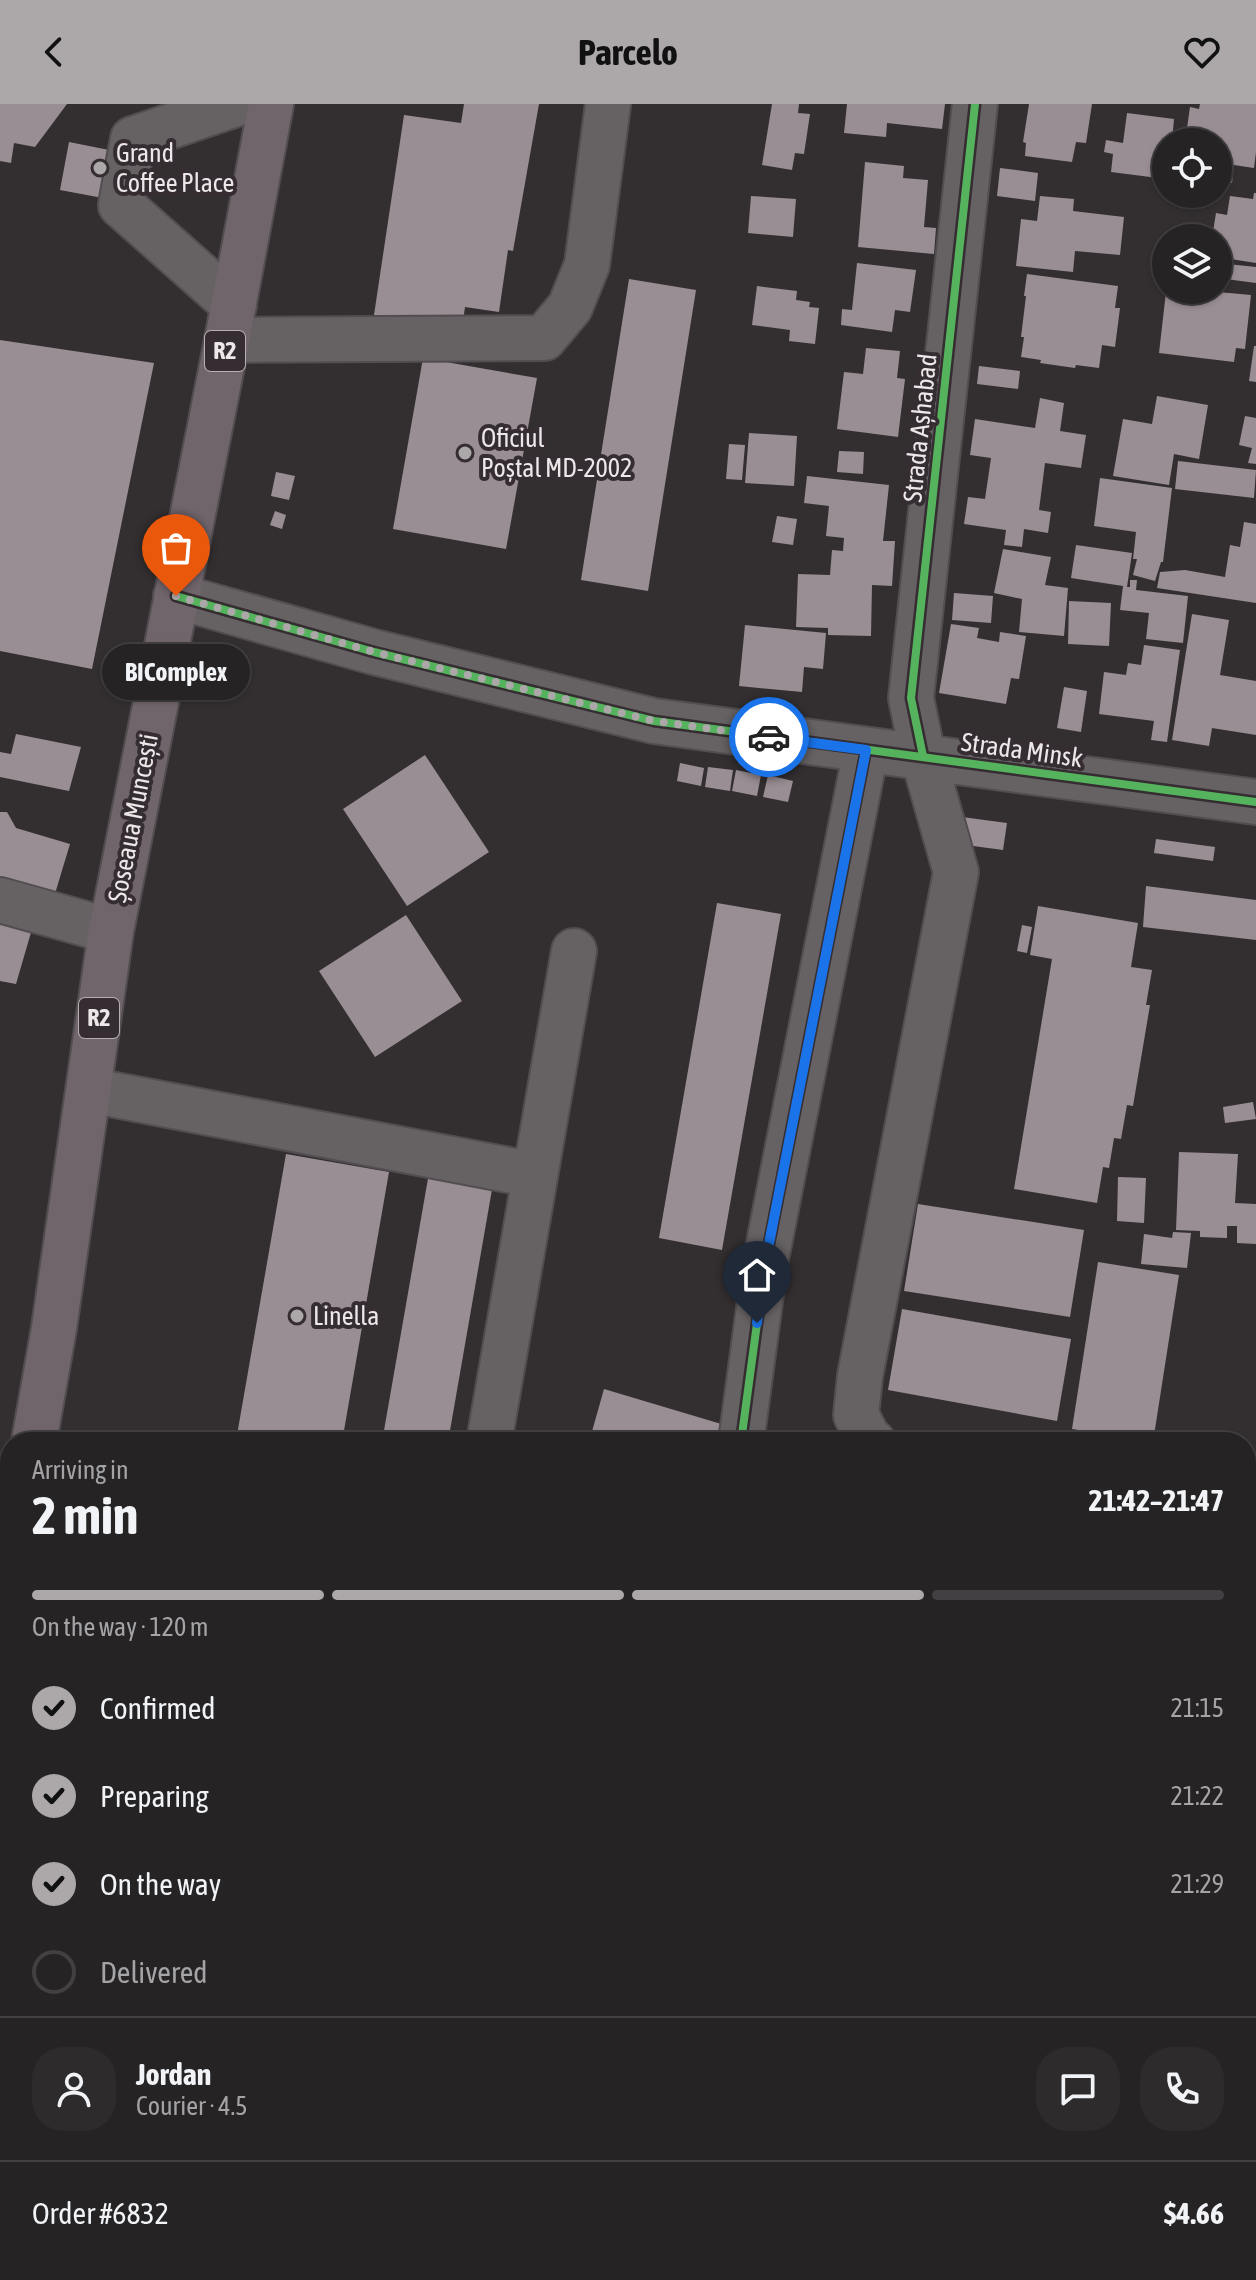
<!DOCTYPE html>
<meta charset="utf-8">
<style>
body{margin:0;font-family:"Asap Condensed",sans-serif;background:#2e2b2d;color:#f1f3f6;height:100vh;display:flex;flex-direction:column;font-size:30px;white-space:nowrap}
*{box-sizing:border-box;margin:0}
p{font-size:26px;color:#a4a4a7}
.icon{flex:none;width:44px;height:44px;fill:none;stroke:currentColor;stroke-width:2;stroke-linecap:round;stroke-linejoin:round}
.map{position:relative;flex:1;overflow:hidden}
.side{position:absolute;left:0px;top:1328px;width:1256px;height:848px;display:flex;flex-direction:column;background:#262325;border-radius:32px 32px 0 0;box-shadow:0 2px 6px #0004,0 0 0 2px #424042}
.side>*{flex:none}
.fabs{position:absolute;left:1152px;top:24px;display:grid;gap:16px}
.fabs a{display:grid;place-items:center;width:80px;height:80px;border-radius:50%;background:#262325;box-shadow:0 2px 6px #0004,0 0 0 2px #424042;font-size:40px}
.pin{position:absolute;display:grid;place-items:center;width:68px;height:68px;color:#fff;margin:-82px -34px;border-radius:50% 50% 50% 0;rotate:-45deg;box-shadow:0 0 8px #0007}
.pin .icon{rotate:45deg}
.courier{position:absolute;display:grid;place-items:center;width:80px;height:80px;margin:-40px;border:6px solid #1a73e8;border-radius:50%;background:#fff;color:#222;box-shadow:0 2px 10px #0007}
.bubble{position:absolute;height:56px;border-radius:28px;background:#262325;box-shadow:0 2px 6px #0004,0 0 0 2px #424042;font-size:26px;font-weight:700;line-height:56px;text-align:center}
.summary em{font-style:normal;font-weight:700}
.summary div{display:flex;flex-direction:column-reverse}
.summary{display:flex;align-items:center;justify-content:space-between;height:136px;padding:0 32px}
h1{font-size:52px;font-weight:700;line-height:60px}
.bar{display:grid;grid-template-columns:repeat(4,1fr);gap:12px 8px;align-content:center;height:96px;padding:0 32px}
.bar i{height:10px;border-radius:6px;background:#424042}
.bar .on{background:#aca7a9}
.bar p{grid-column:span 4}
.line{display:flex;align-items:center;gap:20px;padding:0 32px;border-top:2px solid #424042}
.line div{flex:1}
.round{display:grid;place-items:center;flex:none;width:84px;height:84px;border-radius:32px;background:#2e2b2d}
ol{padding:0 32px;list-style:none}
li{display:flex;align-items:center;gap:24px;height:88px}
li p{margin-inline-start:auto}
li .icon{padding:8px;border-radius:50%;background:#aca7a9;color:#111;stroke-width:4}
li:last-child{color:#a4a4a7}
li i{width:44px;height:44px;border:4px solid #424042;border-radius:50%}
header{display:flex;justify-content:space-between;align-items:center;height:104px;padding:0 32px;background:#aca7a9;color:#111;font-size:36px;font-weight:700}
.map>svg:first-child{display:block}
.building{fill:#998e94}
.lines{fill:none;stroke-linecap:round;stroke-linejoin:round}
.minor-casing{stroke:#514d50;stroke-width:48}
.major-casing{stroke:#514d50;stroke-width:48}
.minor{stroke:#666264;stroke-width:44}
.major{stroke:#71656c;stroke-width:44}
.cycleway-casing{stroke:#352d31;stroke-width:13}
.cycleway{stroke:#56b35d;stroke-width:8}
.done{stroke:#aca7a9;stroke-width:8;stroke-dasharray:0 14.4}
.route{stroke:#1a73e8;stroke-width:10}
.poi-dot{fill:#aca7a9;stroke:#352d31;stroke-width:3}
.labels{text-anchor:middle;stroke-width:8;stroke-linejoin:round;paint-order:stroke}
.shield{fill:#352d31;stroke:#b6afb2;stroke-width:2}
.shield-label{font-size:24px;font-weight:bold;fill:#ede7ea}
.poi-label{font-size:26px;fill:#ede7ea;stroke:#352d31;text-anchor:start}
.street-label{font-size:26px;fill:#ede7ea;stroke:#352d31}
</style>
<header><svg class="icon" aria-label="back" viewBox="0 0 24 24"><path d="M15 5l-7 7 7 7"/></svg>Parcelo<svg class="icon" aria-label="heart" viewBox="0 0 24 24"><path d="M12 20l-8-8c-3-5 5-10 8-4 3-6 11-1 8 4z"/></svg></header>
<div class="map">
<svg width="1256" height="2176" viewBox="0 0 1256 2176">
<rect width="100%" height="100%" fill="#332f31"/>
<!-- building -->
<path class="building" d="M0,0H67L35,43L14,39L11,59L0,57Z
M464,0H539L513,147L508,146L499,208L465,203L462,224L374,211L404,11L461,19Z
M772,0H799L798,9L810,10L804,50L795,49L792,66L762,61Z
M847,0H945L942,25L887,19L886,33L844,29Z
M1029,0H1092L1086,39L1076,38L1072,58L1025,52L1026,39L1023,38Z
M1200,0H1256V48L1254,64L1234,61L1232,79L1218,77V38H1185L1190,3L1199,5Z
M1127,9L1174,15L1172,38H1166V75L1111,68L1113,50L1104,48L1106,36L1123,39Z
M69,38L144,53L135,100L60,86Z
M865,58L904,62L903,74L928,76L924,123L936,124L934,150L858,143Z
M1000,64L1038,69L1035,97L997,92Z
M1254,89H1256V159L1218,153V134H1212L1216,109L1227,111L1230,92L1253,95Z
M751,92L796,95L793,133L748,129Z
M1040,92L1074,95L1073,107L1124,113L1120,151L1075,147L1073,168L1016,162L1021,115L1037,117Z
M857,159L916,166L910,208L895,206L892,228L841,221L842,205L852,206Z
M1218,159L1256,163V179L1218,174Z
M1027,170L1118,182L1115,204H1120L1115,243L1102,241L1099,264L1076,261L1075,264L1040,259L1041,256L1021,253L1024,233H1021L1026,192H1024Z
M629,175L696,186L648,487L581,476Z
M757,182L797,187L796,196L810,198L809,203L819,204L815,240L789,237L790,226L752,221Z
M1196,186L1251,191L1245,245L1236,244L1234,258L1159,249L1166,188L1195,191Z
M0,236L154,259L92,565L0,547Z
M1254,242H1256V278L1249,277Z
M866,244L900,247L897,274L905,275L898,333L837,325L844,268L863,270Z
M423,254L537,274L506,445L393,425Z
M979,262L1020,267L1018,285L977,280Z
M1157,292L1208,301L1199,355L1174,350L1169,381L1113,372L1123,315L1152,320Z
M1040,294L1064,299L1060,327L1086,331L1081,364L1045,359L1039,406L1051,408L1048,429L1024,425L1022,443L1004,441L1006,426L964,420L968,393L985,395L991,354L970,351L975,315L1035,324Z
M1245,312L1256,314V360L1248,359L1252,344L1239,341Z
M749,329L797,332L794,382L745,379Z
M729,340L745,341L742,376L726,375Z
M839,347L864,348L863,370L837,368Z
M1178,357L1256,366L1254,394L1175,385Z
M276,368L295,372L289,396L271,392Z
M807,372L889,381L883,437H895L892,482L872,481L871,532L828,531V524L796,523L798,470L830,471L832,446L843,447L844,434L826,432L829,402L804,399Z
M1100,374L1172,384L1163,458H1161L1155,477L1133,471L1137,455H1133L1136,428L1094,422Z
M275,407L286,411L282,425L270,421Z
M777,412L797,415L793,441L772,438Z
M1244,418L1256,420V499L1157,484L1160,468L1185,466L1225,473L1230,441L1240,443Z
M1076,441L1132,449L1127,483H1130V476H1137L1136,486L1188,492L1183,539L1146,535L1149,509L1120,506L1123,482L1071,474Z
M1003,445L1051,453L1045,481L1068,484L1064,532L1019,528L1022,495L994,489Z
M954,489L993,492L991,519L952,516Z
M1069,497L1111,499L1109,542L1068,540Z
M1192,510L1229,516L1220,571L1256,577V631L1212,624L1209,642L1172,636Z
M951,520L979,524L977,534L999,538L1000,528L1026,532L1019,575L1011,574L1006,600L939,589Z
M745,521L826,529L823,565L804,563L802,588L739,582Z
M1144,541L1180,546L1167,638L1151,636L1154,617L1099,610L1104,568L1126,571L1128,559L1141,561Z
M1064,583L1087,587L1081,628L1057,624Z
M16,630L81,643L69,687L0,673V648L11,650Z
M425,651L489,748L407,802L343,705Z
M680,659L704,664L701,682L677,677Z
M708,663L733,666L730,687L705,683Z
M736,666L761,671L757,692L732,687Z
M768,671L793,677L788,698L763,693Z
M0,708H7L16,724L70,740L54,793L0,780Z
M962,713L1007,719L1003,746L958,740Z
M1156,735L1215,743L1213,757L1154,749Z
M1146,782L1256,796V836L1143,823Z
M717,799L781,810L722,1146L659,1134Z
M1038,802L1138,819L1131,863L1152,866L1146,901H1150L1133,1002L1127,1001L1121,1035L1114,1034L1109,1064L1103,1063L1097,1099L1014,1085L1052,855L1030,851Z
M406,811L462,897L375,953L319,867Z
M0,818L32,825L16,880L0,877Z
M1022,821L1032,823L1027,849L1017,847Z
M1253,998L1256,1015L1225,1019L1223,1003Z
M1179,1048L1238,1050L1235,1099L1256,1100V1140L1237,1139V1122H1227V1134L1200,1133V1127L1176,1126Z
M286,1050L389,1068L342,1338H277L237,1331Z
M430,1063L494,1074L448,1338H382Z
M1118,1073L1146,1074L1144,1119L1117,1117Z
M918,1100L1084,1126L1070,1213L904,1187Z
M1173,1128L1191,1129L1187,1164L1141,1160L1144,1130L1172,1134Z
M1098,1158L1179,1171L1153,1338L1072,1325Z
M902,1205L1071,1235L1057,1317L888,1286Z
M604,1285L728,1322L723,1338H684L686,1333L662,1326L658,1338H589Z
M82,2166H95L145,2174V2176H80Z
M440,2166H508L506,2176H438Z
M702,2166H740L738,2176H700Z
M925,2166H1180L1179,2176H923Z"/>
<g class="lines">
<defs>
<path id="minor" d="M234,201L121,101L133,35L236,0
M227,236L544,234L570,203L587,161L608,0
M176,492L374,548L654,617L1256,698
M0,796L111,827
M89,986L535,1071
M489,1338L574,847
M741,1338L765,1160L866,646
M873,1338L869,1336L856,1311L860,1272L956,768L923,652L911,594L975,0
M1246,1844L1256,1651
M0,2050L10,2052
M1242,2166L1244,2176
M343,2176L345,2166
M596,2176L598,2166
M801,2176L812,2166"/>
<path id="major" d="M34,1338L54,1224L111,827L227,236L271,0
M0,1539L10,1481"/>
</defs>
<!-- minor casing -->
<use href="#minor" class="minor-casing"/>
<!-- major casing -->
<use href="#major" class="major-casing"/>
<!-- minor -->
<use href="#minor" class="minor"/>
<!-- major -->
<use href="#major" class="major"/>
<defs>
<path id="cycleway" d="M176,492L374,548L654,617L1256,698
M923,652L911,594L975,0
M741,1338L765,1160L866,646"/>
</defs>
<!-- cycleway casing -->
<use href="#cycleway" class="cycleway-casing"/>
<!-- cycleway -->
<use href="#cycleway" class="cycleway"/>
</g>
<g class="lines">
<!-- done -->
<path class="done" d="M176,492L374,548L654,617L769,633"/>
<!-- route -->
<path class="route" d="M757,1219L765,1160L866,646L769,633"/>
</g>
<!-- markers -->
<g class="poi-dot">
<circle cx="100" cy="64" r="8"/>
<circle cx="465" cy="349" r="8"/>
<circle cx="297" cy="1212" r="8"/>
</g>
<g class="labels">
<!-- shield labels -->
<g class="shield">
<rect x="205" y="227" width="40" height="40" rx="6"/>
<rect x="79" y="894" width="40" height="40" rx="6"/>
</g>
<g class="shield-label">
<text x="225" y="255">R2</text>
<text x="99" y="922">R2</text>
</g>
<!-- poi labels -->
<g class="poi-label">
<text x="116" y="58">Grand<tspan x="116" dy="30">Coffee Place</tspan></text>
<text x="481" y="343">Oficiul<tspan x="481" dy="30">Poștal MD-2002</tspan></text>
<text x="313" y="1221">Linella</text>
</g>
<!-- street labels -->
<g class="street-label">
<text transform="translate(920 324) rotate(-84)" y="9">Strada Așhabad</text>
<text transform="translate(1022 646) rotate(8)" y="9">Strada Minsk</text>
<text transform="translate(133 714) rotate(-79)" y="9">Șoseaua Muncești</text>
</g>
</g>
</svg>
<div class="fabs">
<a><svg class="icon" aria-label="locate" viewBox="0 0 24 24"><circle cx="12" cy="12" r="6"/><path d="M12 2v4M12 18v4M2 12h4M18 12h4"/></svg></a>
<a><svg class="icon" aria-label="layers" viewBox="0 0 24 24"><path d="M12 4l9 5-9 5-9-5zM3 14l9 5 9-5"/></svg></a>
</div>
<div class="pin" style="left:176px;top:492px;background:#ea580c"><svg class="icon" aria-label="bag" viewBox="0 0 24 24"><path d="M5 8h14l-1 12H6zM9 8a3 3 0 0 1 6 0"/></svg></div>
<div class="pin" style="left:757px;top:1219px;background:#1f2937"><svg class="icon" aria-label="home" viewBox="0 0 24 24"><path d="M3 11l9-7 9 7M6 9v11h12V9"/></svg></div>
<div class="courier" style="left:769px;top:633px"><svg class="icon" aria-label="car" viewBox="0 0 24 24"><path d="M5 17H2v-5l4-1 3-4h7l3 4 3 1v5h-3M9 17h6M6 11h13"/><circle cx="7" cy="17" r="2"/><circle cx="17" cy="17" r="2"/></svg></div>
<div class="bubble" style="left:102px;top:540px;width:148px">BIComplex</div>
<section class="side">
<div class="summary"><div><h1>2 min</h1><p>Arriving in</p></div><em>21:42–21:47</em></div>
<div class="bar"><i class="on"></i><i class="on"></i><i class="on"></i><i></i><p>On the way · 120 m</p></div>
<ol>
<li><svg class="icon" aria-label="check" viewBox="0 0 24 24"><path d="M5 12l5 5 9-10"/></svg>Confirmed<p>21:15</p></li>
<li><svg class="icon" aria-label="check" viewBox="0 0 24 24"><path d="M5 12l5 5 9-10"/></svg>Preparing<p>21:22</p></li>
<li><svg class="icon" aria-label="check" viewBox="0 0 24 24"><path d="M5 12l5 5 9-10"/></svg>On the way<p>21:29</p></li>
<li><i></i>Delivered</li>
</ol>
<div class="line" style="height:144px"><a class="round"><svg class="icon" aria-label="person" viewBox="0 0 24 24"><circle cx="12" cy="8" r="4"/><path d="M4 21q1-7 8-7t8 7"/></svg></a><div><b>Jordan</b><p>Courier · 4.5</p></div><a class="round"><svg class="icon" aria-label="chat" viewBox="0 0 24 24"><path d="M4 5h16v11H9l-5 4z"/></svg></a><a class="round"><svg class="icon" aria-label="phone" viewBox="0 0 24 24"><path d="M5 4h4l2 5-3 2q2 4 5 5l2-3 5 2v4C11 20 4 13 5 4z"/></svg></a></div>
<div class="line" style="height:104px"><div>Order #6832</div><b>$4.66</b></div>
</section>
</div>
